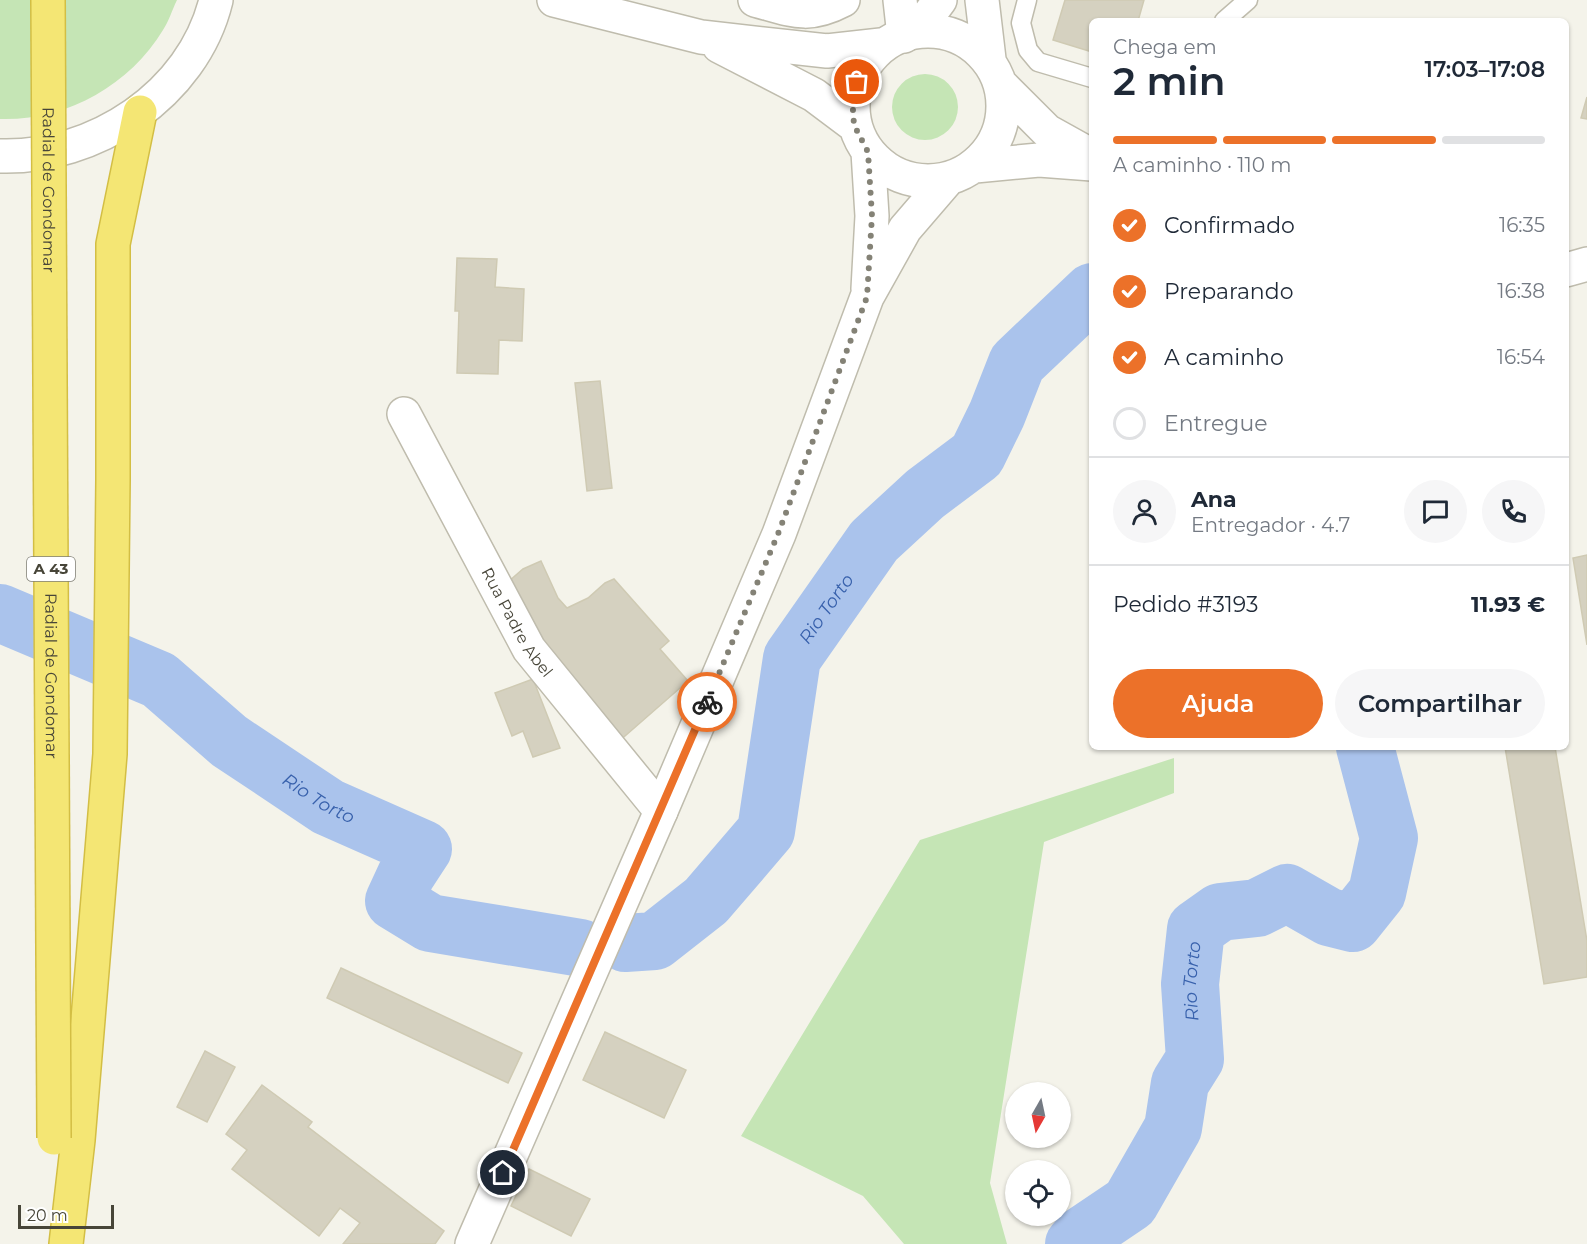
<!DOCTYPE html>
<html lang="pt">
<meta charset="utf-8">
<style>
body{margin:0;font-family:Montserrat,sans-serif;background:#f6f6f7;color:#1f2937;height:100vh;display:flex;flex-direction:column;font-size:22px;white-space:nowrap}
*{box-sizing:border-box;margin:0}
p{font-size:20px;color:#747a83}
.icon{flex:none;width:33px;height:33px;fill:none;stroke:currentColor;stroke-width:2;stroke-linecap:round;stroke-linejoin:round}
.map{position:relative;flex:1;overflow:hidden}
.sheet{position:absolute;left:1089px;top:18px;width:480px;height:732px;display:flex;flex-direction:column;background:#fff;border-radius:9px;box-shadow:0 2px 4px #0004}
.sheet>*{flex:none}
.needle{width:39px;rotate:189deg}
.controls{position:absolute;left:1005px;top:1082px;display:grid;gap:12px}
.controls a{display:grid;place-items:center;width:66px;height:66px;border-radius:50%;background:#fff;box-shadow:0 2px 4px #0004;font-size:30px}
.scale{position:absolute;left:18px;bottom:15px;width:96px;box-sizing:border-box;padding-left:6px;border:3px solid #474538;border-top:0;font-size:16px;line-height:21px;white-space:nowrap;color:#474538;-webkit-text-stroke:4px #fff;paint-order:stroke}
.pin{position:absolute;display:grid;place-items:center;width:51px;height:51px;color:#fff;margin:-26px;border:3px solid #fff;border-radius:50%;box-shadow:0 2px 6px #0007}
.courier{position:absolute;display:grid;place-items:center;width:60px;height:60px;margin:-30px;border:4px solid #ec7129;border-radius:50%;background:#fff;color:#222;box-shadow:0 2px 8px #0007}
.summary em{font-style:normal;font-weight:600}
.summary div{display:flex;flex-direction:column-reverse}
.summary{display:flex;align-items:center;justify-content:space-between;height:102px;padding:0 24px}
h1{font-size:39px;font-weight:600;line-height:45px}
.bar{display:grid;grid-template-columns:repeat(4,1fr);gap:9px 6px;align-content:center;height:72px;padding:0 24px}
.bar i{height:8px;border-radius:4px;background:#e0e1e3}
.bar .active{background:#ec7129}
.bar p{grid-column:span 4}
.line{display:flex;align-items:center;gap:15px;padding:0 24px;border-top:2px solid #e0e1e3}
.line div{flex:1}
.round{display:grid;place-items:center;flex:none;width:63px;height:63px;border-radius:32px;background:#f6f6f7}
ol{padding:0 24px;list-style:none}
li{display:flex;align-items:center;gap:18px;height:66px}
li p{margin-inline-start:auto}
li .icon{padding:6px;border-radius:50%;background:#ec7129;color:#fff;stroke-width:4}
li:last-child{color:#747a83}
li i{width:33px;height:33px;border:3px solid #e0e1e3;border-radius:50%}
.action{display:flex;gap:12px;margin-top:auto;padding:12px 24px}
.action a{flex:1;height:69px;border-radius:36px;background:#ec7129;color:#fff;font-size:24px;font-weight:600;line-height:69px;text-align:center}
.action a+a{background:#f6f6f7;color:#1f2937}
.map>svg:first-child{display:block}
.green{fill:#c5e5b5}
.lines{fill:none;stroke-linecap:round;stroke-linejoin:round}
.river{stroke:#aac3ec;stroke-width:58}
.building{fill:#d5d1c0;stroke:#cfcab3;stroke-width:1.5}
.service-casing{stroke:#bfbcad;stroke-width:21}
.minor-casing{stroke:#bfbcad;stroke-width:36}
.tertiary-casing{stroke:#bfbcad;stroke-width:36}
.motorway-casing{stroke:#d3be44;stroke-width:36}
.service{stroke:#fff;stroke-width:18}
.minor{stroke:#fff;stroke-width:33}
.tertiary{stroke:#fff;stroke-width:33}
.motorway{stroke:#f4e674;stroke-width:33}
.motorway-bridge-casing{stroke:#d3be44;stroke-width:36;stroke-linecap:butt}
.motorway-bridge{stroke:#f4e674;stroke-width:33}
.done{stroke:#848276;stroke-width:6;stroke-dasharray:0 10.8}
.route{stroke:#ec7129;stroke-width:8}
.labels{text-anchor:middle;stroke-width:4.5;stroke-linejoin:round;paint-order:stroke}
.shield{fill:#fff;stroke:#7e7d74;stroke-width:1.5}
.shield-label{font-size:15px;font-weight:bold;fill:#474538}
.street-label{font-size:16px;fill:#474538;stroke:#fff}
.water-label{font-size:18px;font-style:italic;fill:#3861ac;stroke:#fff}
</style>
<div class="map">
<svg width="1587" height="1244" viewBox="0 0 1587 1244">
<rect width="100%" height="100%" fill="#f4f3ea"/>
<!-- green -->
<path class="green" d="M0,0H177C172,10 169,21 163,30C129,86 66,121 0,119Z
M892 107a33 33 0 1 1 66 0a33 33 0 1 1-66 0Z
M1174,758V793L1044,842L990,1183L1007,1244H904L863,1196L741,1136L920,840Z"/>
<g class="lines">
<!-- river -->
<g class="river">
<path id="s1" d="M0,613L159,680L229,741L328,807L423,849L406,875L394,901L430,923L581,948"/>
<path id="s2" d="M625,943L655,941L706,901L766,831L792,658L874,541L925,494L977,455L997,414L1017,363L1092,292"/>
<path id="s3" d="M1074,1244L1081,1236L1130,1203L1173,1128L1180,1083L1195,1059L1190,984L1196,929L1220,912L1257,908L1287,893L1329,917L1353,923L1377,893L1389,838L1365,747"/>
</g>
</g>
<!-- building -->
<path class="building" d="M1065,0H1144L1138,21H1092V52L1053,40Z
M1587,97V119L1581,118Z
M457,258L497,259L495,287L524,289L522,341L499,340L498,374L457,373L459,311H455Z
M600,381L612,488L587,491L575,383Z
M1587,555V645L1573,558Z
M541,561L558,598L567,608L588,598L605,583L614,579L669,641L660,649L688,681L617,743L543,659L508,582L523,569Z
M533,679L560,748L533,757L523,731L512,736L495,693Z
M1505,747H1555L1587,941V977L1544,984Z
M341,968L522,1053L508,1083L327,998Z
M605,1032L686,1070L664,1118L583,1080Z
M205,1051L235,1067L207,1122L177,1107Z
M262,1085L312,1122L308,1127L444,1231L435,1244H343L360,1223L340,1208L319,1236L232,1169L247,1150L226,1134Z
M529,1169L590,1199L571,1236L511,1206Z"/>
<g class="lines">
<defs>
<path id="service" d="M1027,0L1021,23L1028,50L1038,62L1092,78
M1224,21L1248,0"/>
<g id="minor">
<path d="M755,0C792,10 807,19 843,0"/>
<path d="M900,0L904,36"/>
<path id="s4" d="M404,414L529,649L661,811"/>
</g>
<path id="tertiary" d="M554,0L701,37L827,51L881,45
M982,0L989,59
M918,30L940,0
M853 106a75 75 0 1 1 150 0a75 75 0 1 1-150 0Z
M719,46L814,95L854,125
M1002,86L1047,131L1092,156
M868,152L872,216L868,289
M0,156C94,159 193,95 216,0
M975,166L1039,160L1092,164
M1566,270L1587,264
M472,1244L661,811L779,534L867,297L905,229L948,179"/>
<path id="motorway" d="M66,1244L78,1140L110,754L113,480V244L140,112"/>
</defs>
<!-- service casing -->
<use href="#service" class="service-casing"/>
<!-- minor casing -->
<use href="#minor" class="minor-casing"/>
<!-- tertiary casing -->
<use href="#tertiary" class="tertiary-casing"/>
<!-- motorway casing -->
<use href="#motorway" class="motorway-casing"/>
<!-- service -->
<use href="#service" class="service"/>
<!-- minor -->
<use href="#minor" class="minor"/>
<!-- tertiary -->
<use href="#tertiary" class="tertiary"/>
<!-- motorway -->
<use href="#motorway" class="motorway"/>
<defs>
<g id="motorway-bridge">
<path id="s5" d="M48,0L54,1138"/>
</g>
</defs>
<!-- motorway-bridge casing -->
<use href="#motorway-bridge" class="motorway-bridge-casing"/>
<!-- motorway-bridge -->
<use href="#motorway-bridge" class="motorway-bridge"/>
</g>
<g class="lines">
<!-- done -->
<path class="done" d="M707,702L778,534L867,297L872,216L868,152L854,125L852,96L857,82"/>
<!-- route -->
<path class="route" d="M503,1173L707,702"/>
</g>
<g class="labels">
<!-- shield labels -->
<rect class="shield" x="27" y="557" width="48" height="24" rx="4.5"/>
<g class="shield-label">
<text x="51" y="574">A 43</text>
</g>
<!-- street labels -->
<g class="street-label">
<text dy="6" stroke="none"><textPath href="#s5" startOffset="190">Radial de Gondomar</textPath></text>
<text dy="6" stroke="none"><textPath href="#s4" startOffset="237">Rua Padre Abel</textPath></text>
<text dy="6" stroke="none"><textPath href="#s5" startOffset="676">Radial de Gondomar</textPath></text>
</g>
<!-- water labels -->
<g class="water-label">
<text dy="6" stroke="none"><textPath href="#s2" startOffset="422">Rio Torto</textPath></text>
<text dy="6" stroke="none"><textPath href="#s1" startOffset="372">Rio Torto</textPath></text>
<text dy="6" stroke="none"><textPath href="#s3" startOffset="308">Rio Torto</textPath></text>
</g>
</g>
</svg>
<div class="controls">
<a><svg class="needle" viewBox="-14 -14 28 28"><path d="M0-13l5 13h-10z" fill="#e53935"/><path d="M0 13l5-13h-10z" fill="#747a83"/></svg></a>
<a><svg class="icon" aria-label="locate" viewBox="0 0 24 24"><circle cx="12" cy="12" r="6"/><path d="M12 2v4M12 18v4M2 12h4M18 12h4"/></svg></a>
</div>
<div class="scale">20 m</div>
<div class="pin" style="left:857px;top:82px;background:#ea580c"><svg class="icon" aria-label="bag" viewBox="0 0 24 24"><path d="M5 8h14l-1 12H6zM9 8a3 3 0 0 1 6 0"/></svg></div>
<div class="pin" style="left:503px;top:1173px;background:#1f2937"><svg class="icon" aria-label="home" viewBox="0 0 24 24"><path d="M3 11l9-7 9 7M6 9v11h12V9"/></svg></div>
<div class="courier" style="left:707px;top:702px"><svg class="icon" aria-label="bike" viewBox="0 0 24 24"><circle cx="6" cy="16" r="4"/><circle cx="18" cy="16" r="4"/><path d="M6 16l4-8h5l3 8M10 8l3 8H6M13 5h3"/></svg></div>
<section class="sheet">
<div class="summary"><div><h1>2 min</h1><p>Chega em</p></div><em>17:03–17:08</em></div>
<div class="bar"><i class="active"></i><i class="active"></i><i class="active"></i><i></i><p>A caminho · 110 m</p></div>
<ol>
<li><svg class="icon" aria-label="check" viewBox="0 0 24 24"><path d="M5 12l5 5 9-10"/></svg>Confirmado<p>16:35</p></li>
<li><svg class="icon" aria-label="check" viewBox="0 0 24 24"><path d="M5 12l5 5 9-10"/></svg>Preparando<p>16:38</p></li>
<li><svg class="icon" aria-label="check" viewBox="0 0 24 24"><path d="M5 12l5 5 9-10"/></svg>A caminho<p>16:54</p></li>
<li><i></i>Entregue</li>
</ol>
<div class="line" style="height:108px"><a class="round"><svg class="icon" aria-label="person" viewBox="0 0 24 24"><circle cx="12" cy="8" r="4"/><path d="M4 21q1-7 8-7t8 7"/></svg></a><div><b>Ana</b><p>Entregador · 4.7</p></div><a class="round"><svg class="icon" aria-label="chat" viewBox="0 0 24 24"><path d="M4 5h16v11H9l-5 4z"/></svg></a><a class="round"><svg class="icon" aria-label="phone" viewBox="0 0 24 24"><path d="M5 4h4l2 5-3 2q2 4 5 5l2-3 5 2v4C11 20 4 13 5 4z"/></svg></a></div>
<div class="line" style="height:78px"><div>Pedido #3193</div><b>11.93 €</b></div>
<div class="action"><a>Ajuda</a><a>Compartilhar</a></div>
</section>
</div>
